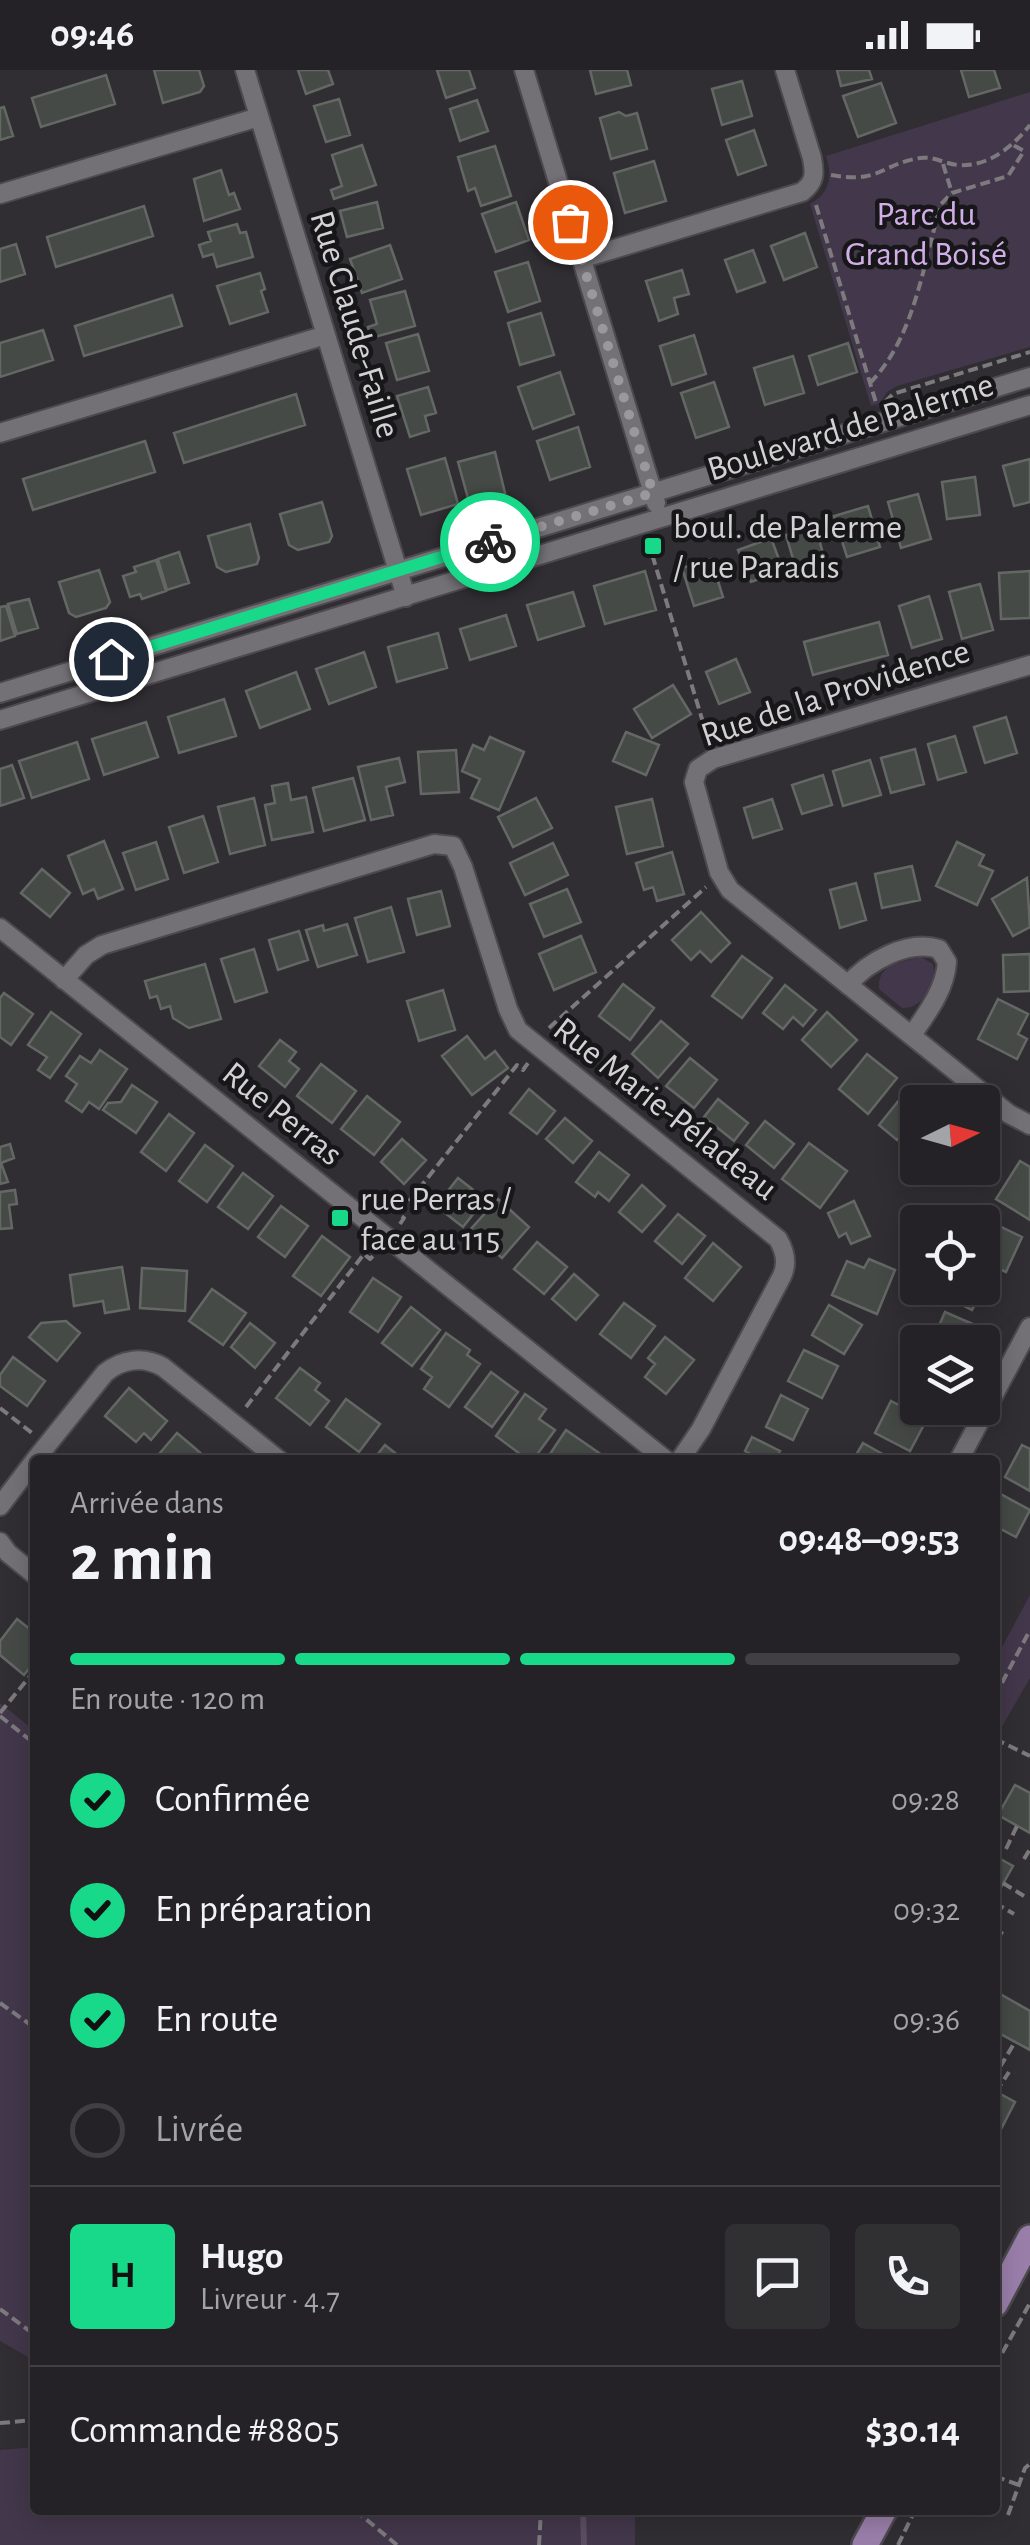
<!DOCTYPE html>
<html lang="fr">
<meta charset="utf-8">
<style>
body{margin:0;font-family:"Alegreya Sans",sans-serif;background:#302f32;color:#f1f3f6;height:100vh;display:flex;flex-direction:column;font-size:38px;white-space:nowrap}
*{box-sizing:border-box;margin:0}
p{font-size:32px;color:#a3a4a7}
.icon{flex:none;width:55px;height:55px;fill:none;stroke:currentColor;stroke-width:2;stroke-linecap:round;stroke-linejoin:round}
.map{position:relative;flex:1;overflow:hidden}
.details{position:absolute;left:30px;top:1385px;width:970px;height:1060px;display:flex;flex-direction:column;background:#242226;border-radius:10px;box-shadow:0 5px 25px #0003,0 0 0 2px #413f43}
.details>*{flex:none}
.needle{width:65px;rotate:85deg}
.buttons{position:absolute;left:900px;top:1015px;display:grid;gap:20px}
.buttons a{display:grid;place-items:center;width:100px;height:100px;border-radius:10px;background:#242226;box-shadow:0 5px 25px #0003,0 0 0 2px #413f43;font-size:50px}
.pin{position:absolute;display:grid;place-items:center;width:85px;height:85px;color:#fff;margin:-42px;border:5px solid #fff;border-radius:50%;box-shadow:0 2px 10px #0007}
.courier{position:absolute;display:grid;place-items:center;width:100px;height:100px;margin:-50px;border:8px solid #17d989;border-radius:50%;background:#fff;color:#222;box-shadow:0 2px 12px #0007}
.head em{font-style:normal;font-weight:600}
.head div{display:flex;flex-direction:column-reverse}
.head{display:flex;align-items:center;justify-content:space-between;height:170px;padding:0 40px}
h1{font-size:65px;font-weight:600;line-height:75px}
.bar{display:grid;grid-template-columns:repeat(4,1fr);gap:15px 10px;align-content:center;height:120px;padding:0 40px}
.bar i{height:12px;border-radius:8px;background:#413f43}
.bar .on{background:#17d989}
.bar p{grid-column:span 4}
.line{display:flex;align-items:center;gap:25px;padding:0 40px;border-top:2px solid #413f43}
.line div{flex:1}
.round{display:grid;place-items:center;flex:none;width:105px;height:105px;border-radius:10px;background:#302f32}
ol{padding:0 40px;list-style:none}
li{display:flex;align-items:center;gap:30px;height:110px}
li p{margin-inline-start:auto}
li .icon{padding:10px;border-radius:50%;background:#17d989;color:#111;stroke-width:4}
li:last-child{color:#a3a4a7}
li i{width:55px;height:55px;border:5px solid #413f43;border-radius:50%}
.status{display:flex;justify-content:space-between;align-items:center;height:70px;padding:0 50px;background:#242226;direction:ltr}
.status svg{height:28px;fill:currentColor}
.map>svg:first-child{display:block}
.green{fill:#43374b}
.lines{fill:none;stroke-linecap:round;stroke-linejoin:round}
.stream{stroke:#5b4d63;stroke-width:6}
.building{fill:#454a47;stroke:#646865;stroke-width:2.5}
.street-casing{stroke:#4c4a4e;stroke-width:22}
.primary-casing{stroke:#4c4a4e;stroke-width:30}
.path{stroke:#7c7a7d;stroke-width:4;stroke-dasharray:10 5;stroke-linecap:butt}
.street{stroke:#747176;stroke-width:18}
.primary{stroke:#997ea9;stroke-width:25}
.done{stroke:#9a989b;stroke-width:10;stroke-dasharray:0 18}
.route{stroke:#17d989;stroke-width:12}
.poi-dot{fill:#17d989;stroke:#171618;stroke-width:4}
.labels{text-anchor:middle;stroke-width:9;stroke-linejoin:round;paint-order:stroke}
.park-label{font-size:35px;fill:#d2aee9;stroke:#171618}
.street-label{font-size:35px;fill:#d3d1d4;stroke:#171618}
.poi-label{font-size:35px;fill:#d3d1d4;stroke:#171618;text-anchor:start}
</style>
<div class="status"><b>09:46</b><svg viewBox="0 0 49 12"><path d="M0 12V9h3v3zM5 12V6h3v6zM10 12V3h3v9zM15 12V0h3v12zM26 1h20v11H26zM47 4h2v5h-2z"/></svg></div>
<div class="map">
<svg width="1030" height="2475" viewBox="0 0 1030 2475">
<rect width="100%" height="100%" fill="#302e32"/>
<!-- green -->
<path class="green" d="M1030,22V277L897,316L887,322L880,333L871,336L810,134C830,123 833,107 826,86Z
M921,887L933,894C938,914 923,939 902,938L879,919C877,894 901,892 921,887Z
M1030,1525V1608L1000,1660L995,1657V1590Z
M0,1633L35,1661V2291L0,2271Z
M35,2377V2440H635V2475H0V2380Z"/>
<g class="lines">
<!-- stream -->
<path class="stream" d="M583,2440L584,2475"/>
</g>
<!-- building -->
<path class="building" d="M154,0H199L204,16L200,22L163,33Z
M298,0H328L333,14L306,24Z
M437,0H469L475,18L446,28Z
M590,0H627L631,15L596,24Z
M837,0H869L872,9L841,16Z
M961,0H994L1000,18L969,27Z
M106,5L115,34L41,57L32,28Z
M742,11L752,46L722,55L712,19Z
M881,13L896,53L858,67L843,26Z
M339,29L350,65L326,72L314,36Z
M477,30L488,61L460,71L450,39Z
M4,37L13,66L0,70V38Z
M619,42L626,46L637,43L647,79L611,89L600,48Z
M754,60L766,95L738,105L726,70Z
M362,75L376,115L334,129L331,120L342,116L332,85Z
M495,76L511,126L481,136L475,118L468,121L458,87Z
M654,91L666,131L625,143L614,103Z
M221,100L229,125L234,123L240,139L204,151L194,109Z
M377,132L383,158L347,167L340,141Z
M516,132L529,170L496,182L482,144Z
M144,136L153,166L56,197L47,167Z
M910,137L918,146L915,154L903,156L896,149L898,140Z
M237,154L240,163L246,162L253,187L217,197L213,184L203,187L199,175L211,171L208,162Z
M805,163L817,197L784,210L771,176Z
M16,174L25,204L0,212V179Z
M390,175L402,209L362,223L350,189Z
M753,180L765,212L737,222L725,190Z
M528,192L540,231L508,242L495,202Z
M682,200L689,224L674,228L678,244L659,251L646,211Z
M260,203L265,219L261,221L268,242L230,254L217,216Z
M405,221L415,256L371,268L368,257L377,254L370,230Z
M172,225L182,256L84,286L75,256Z
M541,243L554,285L520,295L508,253Z
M43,260L53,290L0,307V273Z
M418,264L429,301L397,310L386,273Z
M694,265L706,304L672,315L660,276Z
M848,273L857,302L818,315L809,286Z
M793,286L804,323L765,335L754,298Z
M560,302L574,344L533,359L518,317Z
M714,312L729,357L696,368L681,323Z
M428,317L436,343L425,346L429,361L410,367L397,326Z
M296,324L305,355L184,393L174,363Z
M578,357L590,397L550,410L537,371Z
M145,371L155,402L33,440L23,409Z
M495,382L505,423L469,432L458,392Z
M445,388L458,434L421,445L407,399Z
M1030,389V432L1014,436L1003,396Z
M975,407L980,445L947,449L942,412Z
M918,424L931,469L901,478L888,432Z
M322,432L332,466L329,472L298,480L289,475L280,444Z
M868,436L880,477L847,487L834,446Z
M250,454L259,488L257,494L226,502L217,497L208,466Z
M815,456L825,490L796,499L786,465Z
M771,468L783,500L751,512L738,480Z
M179,482L189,513L167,520L158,489Z
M711,489L723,527L694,536L682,498Z
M156,490L166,521L142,529L140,524L130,527L123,506L136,502L134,497Z
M99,500L110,532L106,538L76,547L69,543L59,512Z
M645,501L656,540L605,554L594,516Z
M1030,501V548L1001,549L999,503Z
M980,514L993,560L962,569L949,522Z
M573,522L584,556L538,570L527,535Z
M929,526L942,569L912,578L899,536Z
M29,529L38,558L17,564L8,534Z
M6,536L15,566L0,571V537Z
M506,545L516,576L470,590L460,559Z
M879,552L888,585L813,605L804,572Z
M438,563L447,598L397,612L388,577Z
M364,582L376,617L329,634L316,599Z
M736,589L750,622L719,634L706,602Z
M296,602L310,639L260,658L246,621Z
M673,615L691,644L652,668L634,639Z
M224,629L236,666L179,683L168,647Z
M1006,647L1017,683L985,693L974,657Z
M146,652L158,687L104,705L92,669Z
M626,662L659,675L646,705L613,691Z
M955,666L966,702L938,710L928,674Z
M490,667L524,682L499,740L471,728L480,709L462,701L473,675L484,680Z
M77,672L89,709L32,728L19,691Z
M915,679L924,714L891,723L881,688Z
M456,680L459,722L421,724L418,682Z
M399,688L405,712L386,717L393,745L371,750L358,697Z
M870,690L881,725L843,736L833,701Z
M12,695L24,728L0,736V699Z
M823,705L832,735L802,744L792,715Z
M353,708L365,750L324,761L313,718Z
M288,713L291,730L306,727L313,762L272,770L265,735L275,733L272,716Z
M254,728L265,775L230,784L218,737Z
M536,728L552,758L513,777L498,747Z
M652,729L663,776L627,784L616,737Z
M772,729L782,759L753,768L744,738Z
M203,746L218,792L184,803L169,757Z
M104,771L123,819L98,829L94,819L83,824L68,786Z
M156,772L168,809L136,820L123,783Z
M957,772L984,785L979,795L993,801L977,835L936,816Z
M553,773L568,805L525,825L510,793Z
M672,782L684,824L657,831L653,817L644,820L636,793Z
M912,796L920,830L882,838L875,804Z
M42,799L70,823L50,847L21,823Z
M1027,808L1030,857L1013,866L992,829Z
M856,813L866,850L840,858L830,820Z
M567,819L581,852L544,867L530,834Z
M441,821L450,856L417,865L408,829Z
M391,837L404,882L368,892L355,848Z
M701,842L730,873L711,892L700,881L691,890L672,870Z
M347,854L357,885L318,897L306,860L323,855L324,861Z
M299,861L308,890L278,900L269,870Z
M581,866L596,902L554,920L539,884Z
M254,879L267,922L235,932L221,889Z
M1030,884V921L1004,922L1003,885Z
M742,886L772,908L742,948L712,926Z
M205,894L221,949L189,958L173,948L170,936L161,939L157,926L150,928L145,911Z
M623,914L654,938L630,970L599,946Z
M785,915L816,940L803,956L793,947L783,959L763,943Z
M443,920L455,960L419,971L407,931Z
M4,923L33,944L11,975L0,967V928Z
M998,929L1028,944L1018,964L1027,969L1017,989L978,969Z
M51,942L81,964L50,1008L38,1000L47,987L28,975Z
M827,942L857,970L831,997L802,970Z
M661,951L688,974L658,1008L632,984Z
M467,966L485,989L495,981L508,998L472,1025L442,986Z
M280,970L296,982L289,991L299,999L285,1017L259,996Z
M100,980L127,999L99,1039L89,1032L82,1042L66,1031L77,1014L66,1006L80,986L91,993Z
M867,984L897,1008L868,1044L839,1019Z
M690,988L717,1010L694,1038L666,1016Z
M321,994L356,1021L332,1053L297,1026Z
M132,1015L157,1032L136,1063L103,1040L108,1033L121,1032Z
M529,1019L555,1041L537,1064L510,1043Z
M908,1019L924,1032H918V1058L911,1053L897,1070L879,1055Z
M367,1026L400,1052L374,1085L341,1059Z
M718,1029L748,1053L734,1071L704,1047Z
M169,1044L194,1063L166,1101L141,1082Z
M565,1048L592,1071L573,1093L546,1069Z
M765,1051L794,1074L774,1098L746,1075Z
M402,1069L426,1090L404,1114L381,1092Z
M809,1073L847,1101L820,1138L782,1109Z
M10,1074L14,1088L1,1093L8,1112L0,1114V1077Z
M205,1075L233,1096L207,1132L179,1111Z
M599,1082L629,1105L609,1131L598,1122L595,1127L576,1112Z
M1020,1091L1030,1097V1150L996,1129Z
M243,1103L273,1126L248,1159L218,1137Z
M458,1108L485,1129L463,1157L436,1136Z
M642,1115L665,1136L642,1162L619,1142Z
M15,1120L17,1134L9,1135L12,1158L0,1159V1122Z
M498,1129L529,1157L502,1188L470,1160Z
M854,1131L870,1166L851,1174L846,1163L839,1167L828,1143Z
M281,1136L308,1156L285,1187L258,1167Z
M678,1144L705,1166L682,1194L655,1171Z
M989,1151L1022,1167L1006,1202L982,1191V1166Z
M322,1166L350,1187L321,1226L293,1206Z
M537,1172L567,1197L544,1224L514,1199Z
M713,1173L741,1197L713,1231L685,1208Z
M869,1189L895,1200L877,1244L832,1225L847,1191L864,1198Z
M122,1197L129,1239L105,1243L103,1231L74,1236L70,1205Z
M142,1198L187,1201L185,1241L140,1238Z
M574,1204L598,1225L576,1250L552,1229Z
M373,1208L401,1227L378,1262L350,1242Z
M982,1208L997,1215L991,1226L982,1221L972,1240L954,1231L961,1218H982Z
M212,1219L246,1243L223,1275L189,1251Z
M624,1233L655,1256L631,1288L600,1264Z
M829,1235L862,1255L844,1284L812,1265Z
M411,1237L440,1260L412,1296L382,1273Z
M945,1242L975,1255L968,1272H932Z
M66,1251L80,1263L57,1291L29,1267L41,1253Z
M250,1253L275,1273L255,1298L231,1277Z
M446,1263L470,1280L467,1285L480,1294L449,1337L424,1319L432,1307L421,1299Z
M665,1267L694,1290L666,1324L645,1307L655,1294L648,1288Z
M804,1280L838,1296L822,1328L788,1311Z
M13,1287L45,1311L27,1336L0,1316V1305Z
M918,1297V1331L905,1326Z
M300,1298L320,1313L315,1320L329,1331L310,1355L276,1328Z
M491,1302L518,1322L492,1357L465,1337Z
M129,1318L167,1351L151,1370L144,1363L136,1372L105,1346Z
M525,1324L546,1339L539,1349L555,1360L533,1390H528L496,1366Z
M781,1325L808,1339L793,1370L766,1357Z
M346,1329L380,1354L359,1382L326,1357Z
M891,1331L927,1349L910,1381L875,1363Z
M566,1360L602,1385L598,1390H552L548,1387Z
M177,1363L196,1379L208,1390H166L159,1384Z
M752,1367L780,1381L775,1390H752L754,1386L745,1381Z
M863,1373L893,1390H853Z
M385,1375L404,1390H373Z
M1022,1375L1030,1379V1421L1005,1407Z
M997,1422L1030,1440L1016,1467L995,1456Z
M17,1549L35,1563V1591L24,1605L0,1585V1571Z
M1015,1715L1030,1723V1763L998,1745Z
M995,1786L1013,1796L995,1828Z
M995,1921L1030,1941V1980L995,1961Z
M995,2021L1015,2032L998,2065L995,2063Z"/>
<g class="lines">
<defs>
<path id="street" d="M245,0L406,527
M524,0L656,433
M0,124L259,47
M581,189L802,122C815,112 815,104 812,88L785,0
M0,363L326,265
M1030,595L713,689L698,699L694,712L719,802L730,820L1009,1044L1030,1055
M0,623L1030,307
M0,650L1030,335
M0,858L666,1390
M64,910L86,885L102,875L434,774L453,776L463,797L508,939L518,960L778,1169C785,1181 788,1193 782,1206L701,1359L680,1390
M848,915C867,892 908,869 939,879L947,892C945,920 927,943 912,965
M35,1390L105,1303C122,1289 143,1286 163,1297L279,1390
M959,1390L1030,1257
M0,1436L35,1390
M0,1472L8,1483L35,1505"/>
<path id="primary" d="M995,2234L1030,2168
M865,2475L884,2440"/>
</defs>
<!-- street casing -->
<use href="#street" class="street-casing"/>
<!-- primary casing -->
<use href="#primary" class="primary-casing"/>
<!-- path -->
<path class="path" d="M943,94L952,123
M831,105C880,114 881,94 920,88C934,86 945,94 958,95C989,97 1012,77 1030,55
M816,135L877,336
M870,313C915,267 923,194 941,134L952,123L1008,106L1024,81L1013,75
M885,332L893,324L1030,282
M648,471L709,672
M549,958L706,817
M400,1154L404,1148L399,1144L517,995L523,1000L528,993
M246,1337L364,1184L370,1189L377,1182
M0,1338L32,1363
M995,1626L1030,1560
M0,1643L35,1600
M0,1646L35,1674
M995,1669L1030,1686
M1006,1779L1017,1756
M1024,1789L1030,1779
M1003,1813L1024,1826
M995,1833L1014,1844
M995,1859L1003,1864
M0,1933L35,1958
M1000,1997L1015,1972
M996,2022L1009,2002
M0,2239L35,2265
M995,2296L1030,2233
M0,2353L35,2350
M995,2406L1019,2415
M355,2440L397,2475
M1008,2445L1025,2398L1030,2394
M539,2475L541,2440
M898,2475L915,2440"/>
<!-- street -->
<use href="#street" class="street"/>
<!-- primary -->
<use href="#primary" class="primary"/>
</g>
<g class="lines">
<!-- done -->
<path class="done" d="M490,472L653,423L570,152"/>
<!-- route -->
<path class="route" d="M111,589L490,472"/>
</g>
<!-- markers -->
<g class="poi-dot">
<rect x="643" y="466" width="20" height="20" rx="5"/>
<rect x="330" y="1138" width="20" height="20" rx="5"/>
</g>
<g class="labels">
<!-- park labels -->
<g class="park-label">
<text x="926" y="155">Parc du<tspan x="926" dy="40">Grand Boisé</tspan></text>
</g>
<!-- street labels -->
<g class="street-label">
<text transform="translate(356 254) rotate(73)" y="12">Rue Claude-Faille</text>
<text transform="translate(850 356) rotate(-17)" y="12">Boulevard de Palerme</text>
<text transform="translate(835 622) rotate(-18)" y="12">Rue de la Providence</text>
<text transform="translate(666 1038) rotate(38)" y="12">Rue Marie-Péladeau</text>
<text transform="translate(283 1043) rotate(39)" y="12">Rue Perras</text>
</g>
<!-- poi labels -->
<g class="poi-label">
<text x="673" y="468">boul. de Palerme<tspan x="673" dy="40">/ rue Paradis</tspan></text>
<text x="360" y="1140">rue Perras /<tspan x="360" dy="40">face au 115</tspan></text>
</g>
</g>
</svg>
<div class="buttons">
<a><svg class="needle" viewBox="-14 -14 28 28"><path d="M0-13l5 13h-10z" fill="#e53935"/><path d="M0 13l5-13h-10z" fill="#a3a4a7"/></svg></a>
<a><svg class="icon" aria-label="locate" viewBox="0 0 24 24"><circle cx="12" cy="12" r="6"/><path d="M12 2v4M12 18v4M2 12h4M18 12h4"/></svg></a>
<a><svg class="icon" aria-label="layers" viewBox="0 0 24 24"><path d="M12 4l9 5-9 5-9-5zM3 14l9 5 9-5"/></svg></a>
</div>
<div class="pin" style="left:570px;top:152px;background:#ea580c"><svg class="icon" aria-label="bag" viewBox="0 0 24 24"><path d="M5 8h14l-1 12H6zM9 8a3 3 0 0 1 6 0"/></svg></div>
<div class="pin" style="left:111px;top:589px;background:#1f2937"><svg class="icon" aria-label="home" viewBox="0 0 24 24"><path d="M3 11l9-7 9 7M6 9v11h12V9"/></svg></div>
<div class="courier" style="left:490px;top:472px"><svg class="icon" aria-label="bike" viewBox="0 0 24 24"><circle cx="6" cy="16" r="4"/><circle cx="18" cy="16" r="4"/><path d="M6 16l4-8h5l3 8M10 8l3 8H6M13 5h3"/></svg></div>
<section class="details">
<div class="head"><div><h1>2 min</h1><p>Arrivée dans</p></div><em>09:48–09:53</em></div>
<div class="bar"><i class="on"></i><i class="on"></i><i class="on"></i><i></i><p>En route · 120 m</p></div>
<ol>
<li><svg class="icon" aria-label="check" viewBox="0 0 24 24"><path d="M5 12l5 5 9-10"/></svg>Confirmée<p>09:28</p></li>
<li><svg class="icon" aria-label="check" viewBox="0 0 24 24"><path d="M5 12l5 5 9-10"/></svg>En préparation<p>09:32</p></li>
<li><svg class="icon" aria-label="check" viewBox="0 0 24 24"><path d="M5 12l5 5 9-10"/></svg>En route<p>09:36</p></li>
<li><i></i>Livrée</li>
</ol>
<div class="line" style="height:180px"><b class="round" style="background:#17d989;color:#111">H</b><div><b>Hugo</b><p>Livreur · 4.7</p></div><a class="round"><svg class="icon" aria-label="chat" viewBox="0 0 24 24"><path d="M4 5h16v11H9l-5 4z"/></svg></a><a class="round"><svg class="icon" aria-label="phone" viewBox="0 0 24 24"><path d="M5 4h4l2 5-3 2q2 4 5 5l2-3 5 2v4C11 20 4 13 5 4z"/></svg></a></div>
<div class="line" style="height:130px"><div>Commande #8805</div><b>$30.14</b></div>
</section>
</div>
